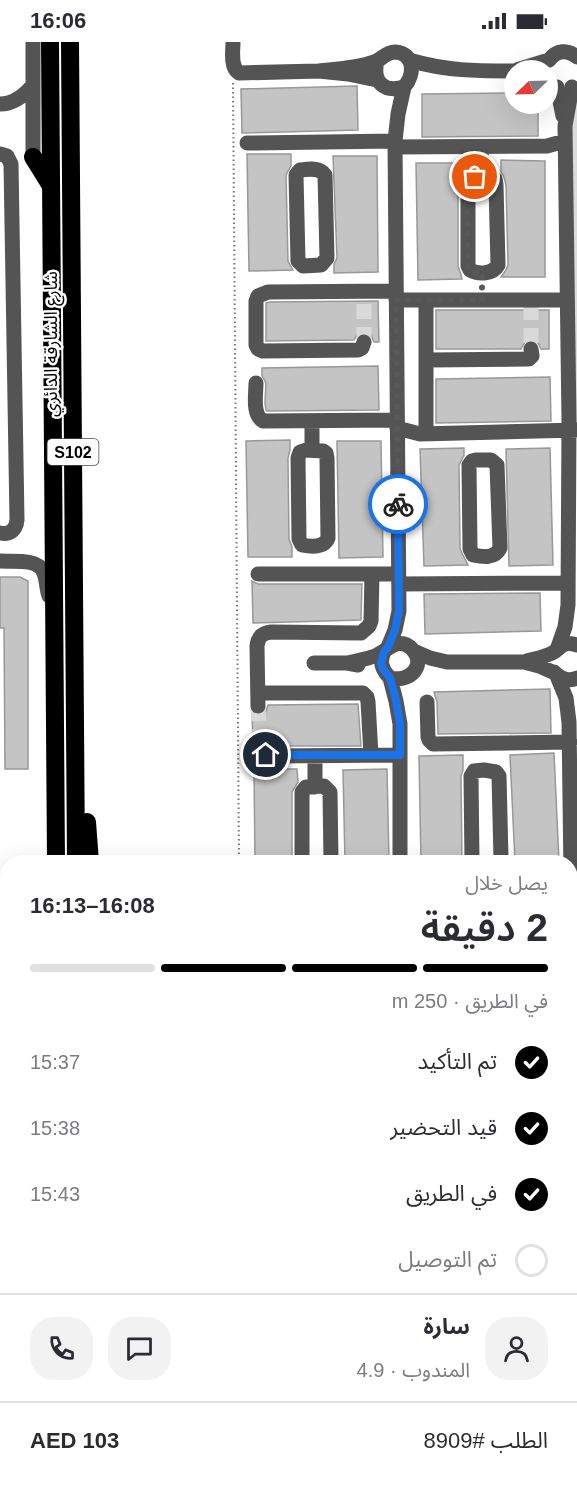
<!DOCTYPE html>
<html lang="ar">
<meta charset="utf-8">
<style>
body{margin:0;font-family:Helvetica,"Noto Sans Arabic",sans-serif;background:#f2f2f3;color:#2b2b33;direction:rtl;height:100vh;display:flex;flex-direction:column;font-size:22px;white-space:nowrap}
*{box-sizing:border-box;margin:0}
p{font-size:20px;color:#7c7c81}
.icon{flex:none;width:33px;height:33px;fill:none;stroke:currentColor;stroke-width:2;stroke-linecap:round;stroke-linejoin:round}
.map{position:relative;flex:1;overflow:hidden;direction:ltr}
.sheet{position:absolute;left:0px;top:813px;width:578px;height:636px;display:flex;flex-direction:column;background:#fff;border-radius:24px 24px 0 0;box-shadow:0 6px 24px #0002;direction:rtl}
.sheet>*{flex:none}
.needle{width:39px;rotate:247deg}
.controls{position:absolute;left:504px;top:18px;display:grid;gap:12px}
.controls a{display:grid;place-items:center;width:54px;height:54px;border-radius:50%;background:#fff;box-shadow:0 6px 24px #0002;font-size:30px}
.pin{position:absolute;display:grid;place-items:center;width:51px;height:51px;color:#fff;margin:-26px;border:3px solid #fff;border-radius:50%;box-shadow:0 2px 6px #0007}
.courier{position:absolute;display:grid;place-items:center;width:60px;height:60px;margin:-30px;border:4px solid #1a73e8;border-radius:50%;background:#fff;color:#222;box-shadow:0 2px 8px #0007}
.summary em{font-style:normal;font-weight:600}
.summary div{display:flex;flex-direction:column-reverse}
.summary{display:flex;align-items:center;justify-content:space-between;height:102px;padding:0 30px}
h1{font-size:39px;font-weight:600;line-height:45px}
.bar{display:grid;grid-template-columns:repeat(4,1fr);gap:9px 6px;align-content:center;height:72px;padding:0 30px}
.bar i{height:8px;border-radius:4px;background:#e1e1e2}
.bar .on{background:#000}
.bar p{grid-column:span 4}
.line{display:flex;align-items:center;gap:15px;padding:0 30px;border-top:2px solid #e1e1e2}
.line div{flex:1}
.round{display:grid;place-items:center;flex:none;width:63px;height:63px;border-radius:24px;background:#f2f2f3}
ol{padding:0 30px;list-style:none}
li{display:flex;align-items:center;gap:18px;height:66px}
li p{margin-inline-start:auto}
li .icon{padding:6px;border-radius:50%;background:#000;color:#fff;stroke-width:4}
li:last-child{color:#7c7c81}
li i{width:33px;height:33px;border:3px solid #e1e1e2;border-radius:50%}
.status{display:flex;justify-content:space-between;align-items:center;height:42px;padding:0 30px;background:#fff;direction:ltr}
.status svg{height:16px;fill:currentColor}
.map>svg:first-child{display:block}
.green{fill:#dbdbdb}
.building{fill:#c4c4c4;stroke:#989898;stroke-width:1.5}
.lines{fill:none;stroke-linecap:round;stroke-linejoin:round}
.minor-tunnel{stroke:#d9d9d9;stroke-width:15;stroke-dasharray:15 8;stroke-linecap:butt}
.path{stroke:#767676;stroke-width:2;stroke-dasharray:1.5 3;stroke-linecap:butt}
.minor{stroke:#545454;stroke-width:15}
.major{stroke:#000;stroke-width:15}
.highway{stroke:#000;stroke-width:18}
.done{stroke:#595959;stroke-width:6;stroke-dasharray:0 10.8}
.route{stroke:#1a73e8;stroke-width:8}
.labels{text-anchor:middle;stroke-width:5;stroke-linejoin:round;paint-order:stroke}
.shield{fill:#fff;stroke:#4c4c4c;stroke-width:1.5}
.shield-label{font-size:16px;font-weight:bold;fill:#000}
.street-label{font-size:18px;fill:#000;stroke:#fff}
</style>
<div class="status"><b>16:06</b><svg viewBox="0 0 49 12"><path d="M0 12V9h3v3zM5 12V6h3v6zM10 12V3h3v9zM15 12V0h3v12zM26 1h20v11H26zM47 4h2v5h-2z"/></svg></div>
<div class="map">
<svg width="577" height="1449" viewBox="0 0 577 1449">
<rect width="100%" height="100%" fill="#fff"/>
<!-- green -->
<path class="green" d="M572,45L577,46V380L569,379Z"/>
<!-- building -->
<path class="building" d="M357,44L358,88L242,91L241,47Z
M514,51V62H538V94L422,95V52Z
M247,112H291V124L286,133L288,219L293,228L249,229Z
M333,114H377L378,230L334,231V222L337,216Z
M501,118L545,119V235H501L506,228L508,223L506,143L504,135L501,130Z
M416,121H460V135L458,140V224L461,233L462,237L418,238Z
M378,259L379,300H374L371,293L363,290L357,293L354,298L266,299V261L270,260Z
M436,268H549V307H541L538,301L530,297L525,300L521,307H436Z
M378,324L379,368L267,369L266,368L265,361L266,341L262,334V326Z
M550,335L551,379L436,381V337Z
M290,398V408L288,416L289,497L292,505V515H248L246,399Z
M337,399H381L383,515L339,516Z
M464,406V413L459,423L460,507L468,523L424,524L420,407Z
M550,406L553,523L509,524L506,407Z
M0,535H20L28,539V727H5L4,586H0Z
M252,539L258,542H362L361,577V578L253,581Z
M540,551L541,589L425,592L424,552Z
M550,647L551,691L438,692L437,660L434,650Z
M358,662L361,704H272L266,700L261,698L256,700L253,703L252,671L258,674L262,673L266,669L268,663Z
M554,711L559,820H515L510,713Z
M463,713V728L461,734L462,820H421L419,714Z
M254,727H297L298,740L292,750V820H255Z
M387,727L389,820H345L343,728Z"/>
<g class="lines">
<!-- minor-tunnel -->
<path class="minor-tunnel" d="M531,263V307
M364,300V256
M258,664L260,704L261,708"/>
<!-- path -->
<path class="path" d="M233,41L239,820
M570,1079L577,1080"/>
<!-- minor -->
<path class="minor" d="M33,0V115
M233,0C233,10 230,25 239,31L319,29L348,32L377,38
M409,18C446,29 477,29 514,29
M517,28L549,18C557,8 567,7 577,15
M319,29C337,27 357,26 374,20C382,18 385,10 395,10C415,11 415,33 404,45C384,51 372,40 377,19
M557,45L563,74
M0,62C14,62 24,54 33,43
M247,101L395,99
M395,105L547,104L565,99
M481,105L482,135
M0,112L7,114L11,122L17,478C16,488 10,493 0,491
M300,128C308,127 320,125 325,133L327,216L321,223L303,224L298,219L296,133Z
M490,134L495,137L496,143L498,223C493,232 479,233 470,228L468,224V140L472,135Z
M396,258H567
M364,300L362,306L358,308L263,309L258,307L256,303V259L258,254L268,250L396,249
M427,318L529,317L532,314L531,307
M256,341C256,353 252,372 263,379L397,378
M312,379V408
M397,386L420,392L577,388
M426,392V258
M306,408L323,409L326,411L327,416L328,496C324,506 312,505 302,503L299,497L298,416L300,410Z
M476,418H491L497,423L500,506C495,517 483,515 473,513L470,507L469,423L472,419Z
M0,519C12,520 36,516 43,529C47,536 46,546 49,554
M258,532H398
M399,542L568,541
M388,605L395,588L399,569L395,99L398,72L404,45
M558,605L565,585L568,563L569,379L565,84L572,45
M414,609L430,616L447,620H524L539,624L555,631
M524,620C533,617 546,615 554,610C564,603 563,599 577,603
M314,621H347L358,623
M347,621C357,619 366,617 375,614C387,609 399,593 412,607C427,623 410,641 390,636C382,628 379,620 384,610
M554,630C560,637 568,640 577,636
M557,634L566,656L569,680L572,908C577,928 573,952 570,973
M390,636L396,659L400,682V820
M258,651H363L367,655L368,660L371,713
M427,660L428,695L429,698L433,702L570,700
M258,664L257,604C258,595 262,591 271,590L361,591L369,584L371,579L372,532
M261,708L263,711L270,714L400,713
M315,714V745
M302,820V750L306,745L324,744L330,750L331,820
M472,820L471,734L474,729L484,728L496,730L499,734L501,817L500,820
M570,1013L577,1014
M570,1122L573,1102
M570,1288L577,1284
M570,1334L577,1336
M570,1384L577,1386
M570,1441L577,1444
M515,1449L518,1442"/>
<!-- major -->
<path class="major" d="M0,1374L8,1376
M0,1404L8,1407
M101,1442L121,1449
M186,1442L206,1449"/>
<!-- highway -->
<path class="highway" d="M50,0L56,820
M70,0L76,820
M33,115L51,144
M87,780L90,820
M80,1442V1449
M221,1442L236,1449
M56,1449V1442"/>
</g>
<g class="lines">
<!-- done -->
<path class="done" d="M398,462L396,258H482V230H472L468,224L467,143L470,137L475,135"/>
<!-- route -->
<path class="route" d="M266,713H400V682L396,658L390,636L383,627L381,621L384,610L388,605L395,588L399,569L398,462"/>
</g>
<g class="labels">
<!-- shield labels -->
<rect class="shield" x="47.5" y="397" width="51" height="26" rx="4.5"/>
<g class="shield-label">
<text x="73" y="416">S102</text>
</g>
<!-- street labels -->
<g class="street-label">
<text transform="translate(51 302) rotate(-90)" y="6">شارع الشارقة الدائري</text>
</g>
</g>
</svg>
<div class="controls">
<a><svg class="needle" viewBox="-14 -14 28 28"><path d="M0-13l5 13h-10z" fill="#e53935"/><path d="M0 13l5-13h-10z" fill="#7c7c81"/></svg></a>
</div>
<div class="pin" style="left:475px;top:135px;background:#ea580c"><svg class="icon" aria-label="bag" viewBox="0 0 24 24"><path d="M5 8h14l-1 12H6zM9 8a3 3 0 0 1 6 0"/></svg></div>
<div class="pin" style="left:266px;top:713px;background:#1f2937"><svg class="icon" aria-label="home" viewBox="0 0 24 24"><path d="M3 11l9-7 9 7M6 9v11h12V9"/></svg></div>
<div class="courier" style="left:398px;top:462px"><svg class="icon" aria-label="bike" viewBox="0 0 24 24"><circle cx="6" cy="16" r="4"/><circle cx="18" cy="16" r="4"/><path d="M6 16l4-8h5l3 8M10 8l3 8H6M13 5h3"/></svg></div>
<section class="sheet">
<div class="summary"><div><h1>2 دقيقة</h1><p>يصل خلال</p></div><em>16:08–16:13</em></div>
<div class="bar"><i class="on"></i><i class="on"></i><i class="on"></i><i></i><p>في الطريق · 250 m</p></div>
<ol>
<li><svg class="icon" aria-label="check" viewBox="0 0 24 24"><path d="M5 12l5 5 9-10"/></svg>تم التأكيد<p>15:37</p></li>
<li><svg class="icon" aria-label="check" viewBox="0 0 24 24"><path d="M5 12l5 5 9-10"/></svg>قيد التحضير<p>15:38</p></li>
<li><svg class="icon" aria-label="check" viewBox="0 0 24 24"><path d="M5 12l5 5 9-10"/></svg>في الطريق<p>15:43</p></li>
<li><i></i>تم التوصيل</li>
</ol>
<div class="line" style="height:108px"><a class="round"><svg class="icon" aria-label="person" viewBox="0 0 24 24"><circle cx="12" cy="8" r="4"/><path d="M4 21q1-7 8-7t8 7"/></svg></a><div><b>سارة</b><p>المندوب · 4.9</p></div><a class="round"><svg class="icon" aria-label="chat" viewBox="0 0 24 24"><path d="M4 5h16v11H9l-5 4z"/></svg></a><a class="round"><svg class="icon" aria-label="phone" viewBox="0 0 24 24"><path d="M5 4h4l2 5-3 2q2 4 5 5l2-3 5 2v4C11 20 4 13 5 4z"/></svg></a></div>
<div class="line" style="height:78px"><div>الطلب #8909</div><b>AED 103</b></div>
</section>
</div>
